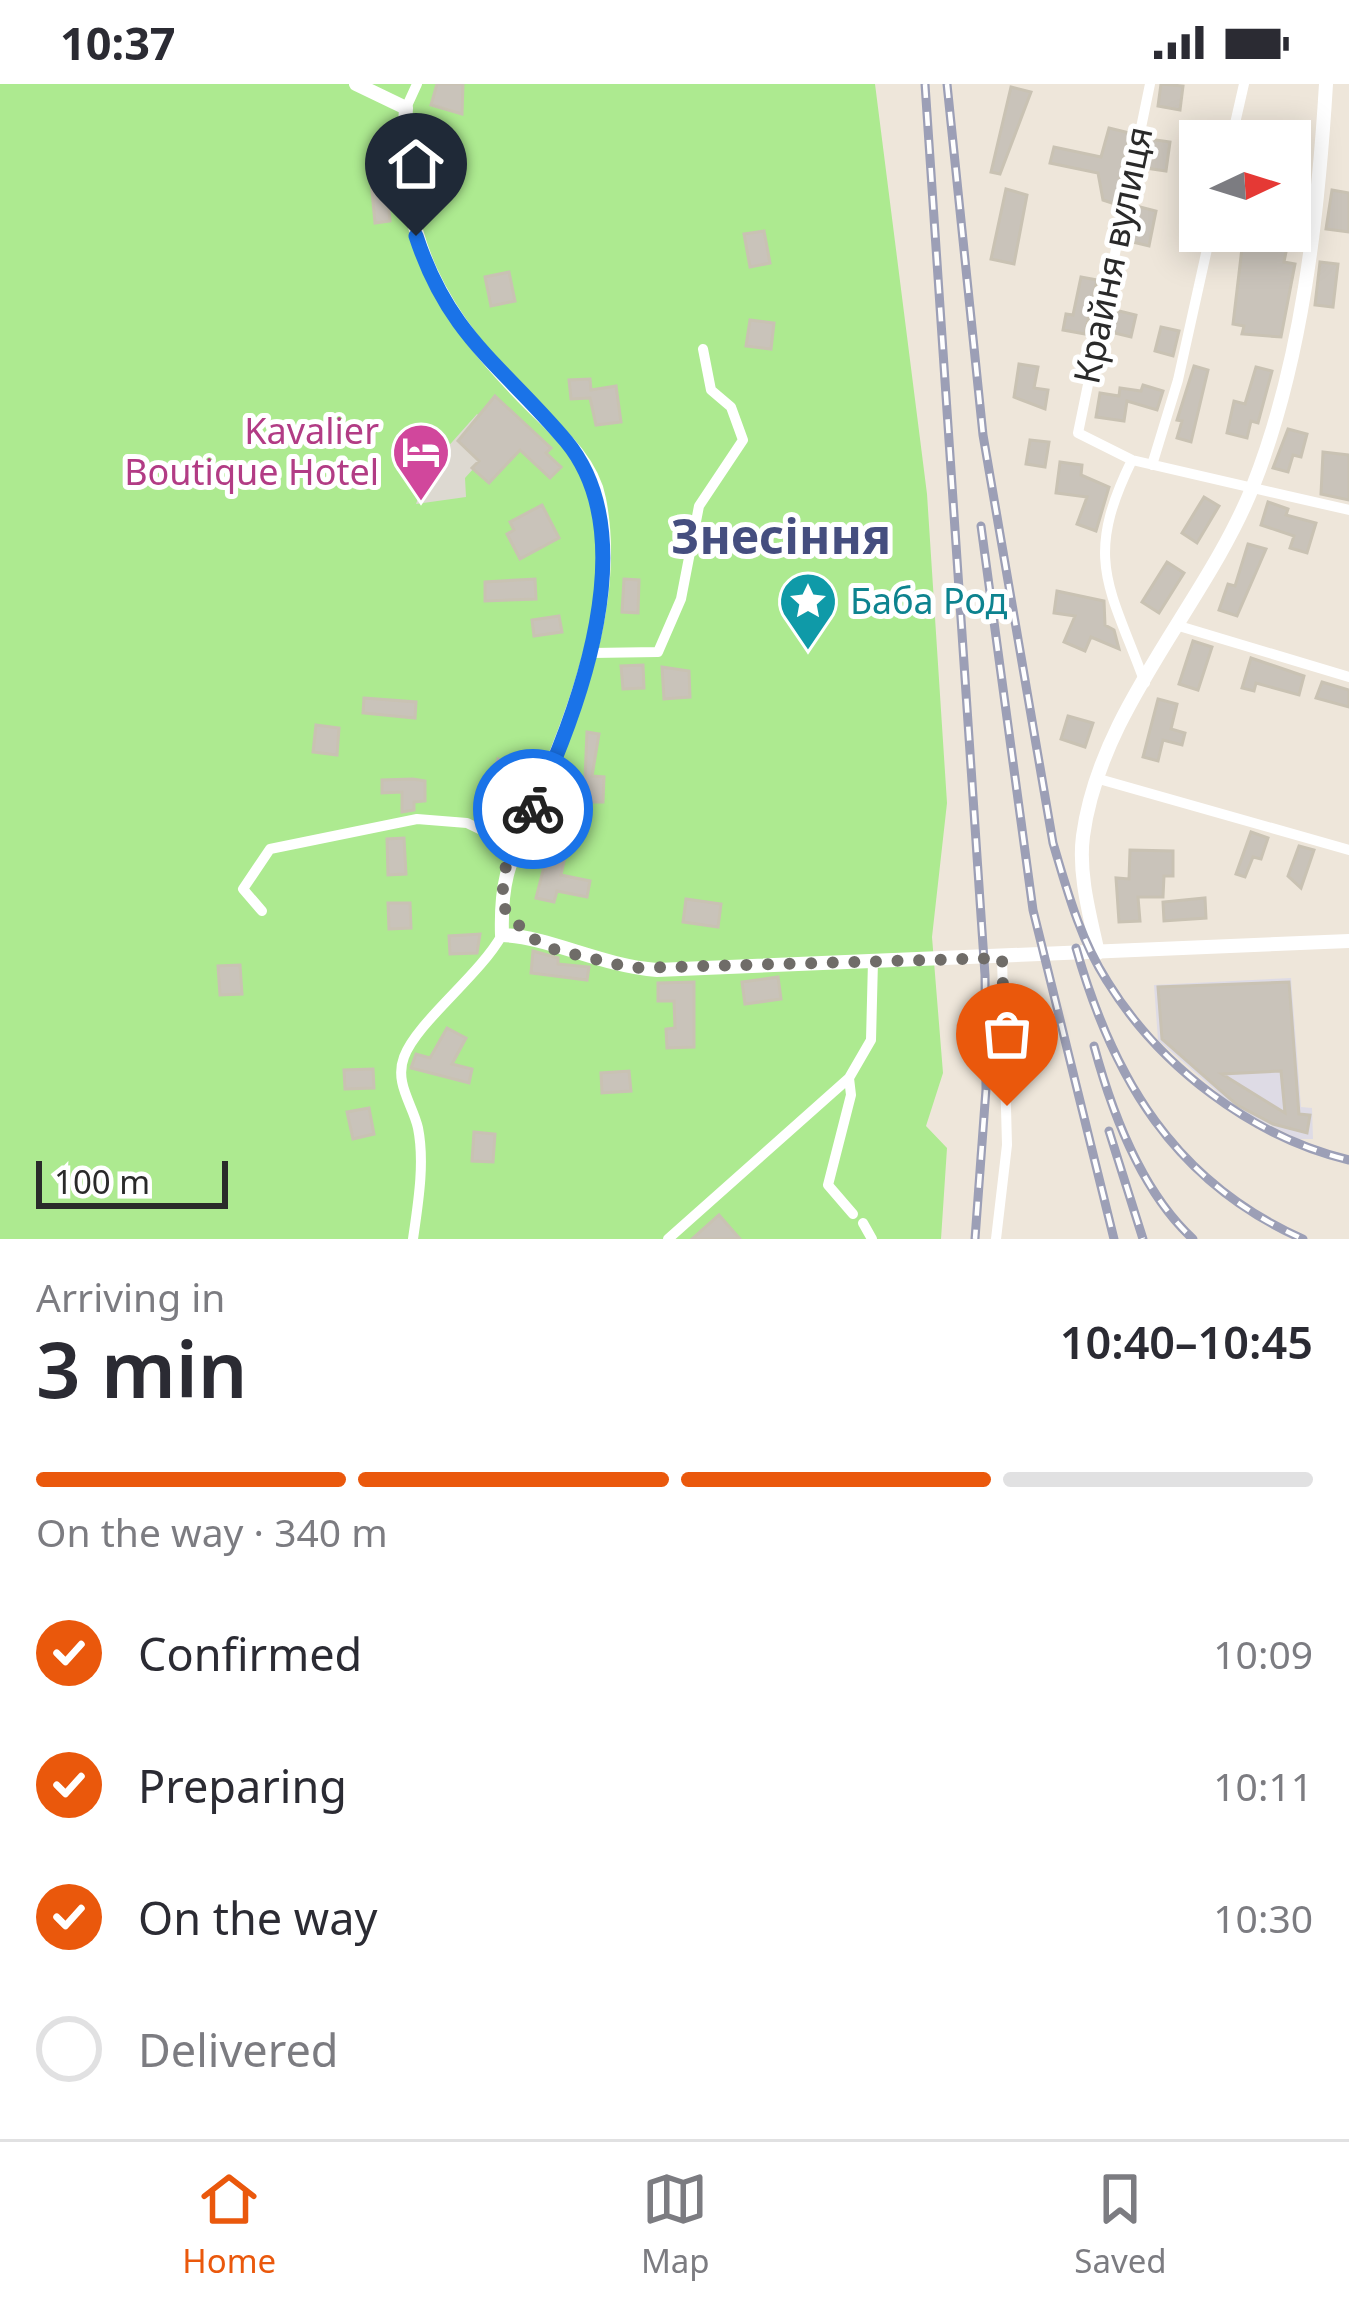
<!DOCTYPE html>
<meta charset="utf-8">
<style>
body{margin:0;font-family:"Noto Sans",sans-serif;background:#f2f2f3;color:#2b2b33;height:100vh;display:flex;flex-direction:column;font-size:45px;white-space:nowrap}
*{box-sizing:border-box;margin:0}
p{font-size:39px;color:#7c7c81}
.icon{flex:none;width:66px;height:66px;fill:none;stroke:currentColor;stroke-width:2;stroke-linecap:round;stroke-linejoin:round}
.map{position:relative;height:1155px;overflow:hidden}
.side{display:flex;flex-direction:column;background:#fff;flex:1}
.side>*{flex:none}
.needle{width:78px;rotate:86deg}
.buttons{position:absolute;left:1179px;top:36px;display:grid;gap:24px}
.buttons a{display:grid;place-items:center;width:132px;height:132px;border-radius:0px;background:#fff;box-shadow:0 6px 30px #0003;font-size:60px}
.scale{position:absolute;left:36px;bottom:30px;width:192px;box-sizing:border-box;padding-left:12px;border:6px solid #2a2a2a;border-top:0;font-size:33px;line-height:42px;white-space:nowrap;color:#2a2a2a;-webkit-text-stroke:9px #fff;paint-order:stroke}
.pin{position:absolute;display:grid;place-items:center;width:102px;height:102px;color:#fff;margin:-123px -51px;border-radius:50% 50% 50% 0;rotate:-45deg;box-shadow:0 0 12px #0007}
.pin .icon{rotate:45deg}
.courier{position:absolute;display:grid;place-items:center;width:120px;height:120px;margin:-60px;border:9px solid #1a73e8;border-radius:50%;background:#fff;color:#222;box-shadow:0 3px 15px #0007}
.headline em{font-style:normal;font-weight:600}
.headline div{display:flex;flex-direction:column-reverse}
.headline{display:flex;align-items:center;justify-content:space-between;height:204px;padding:0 36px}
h1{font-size:78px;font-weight:600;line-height:90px}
.bar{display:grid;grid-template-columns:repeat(4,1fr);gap:18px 12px;align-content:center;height:144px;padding:0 36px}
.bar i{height:15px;border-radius:9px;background:#e1e1e2}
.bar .on{background:#ea580c}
.bar p{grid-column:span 4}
ol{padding:0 36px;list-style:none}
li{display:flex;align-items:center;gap:36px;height:132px}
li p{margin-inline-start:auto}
li .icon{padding:12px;border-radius:50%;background:#ea580c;color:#fff;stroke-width:4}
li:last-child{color:#7c7c81}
li i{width:66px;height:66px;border:6px solid #e1e1e2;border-radius:50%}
.status{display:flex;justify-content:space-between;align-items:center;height:84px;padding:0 60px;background:#fff;direction:ltr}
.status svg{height:33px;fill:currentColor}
.menu{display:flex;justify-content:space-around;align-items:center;height:168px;border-top:3px solid #e1e1e2;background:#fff;font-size:33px;color:#7c7c81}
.menu a{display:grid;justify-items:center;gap:6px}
.menu .on{color:#ea580c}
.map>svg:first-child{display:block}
.industrial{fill:#dedbe5}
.green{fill:#adea90}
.plaza{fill:#ddd9d1}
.building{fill:#c9c3ba;stroke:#c9c2b3;stroke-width:3;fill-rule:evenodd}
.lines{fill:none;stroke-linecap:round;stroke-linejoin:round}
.minor{stroke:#fff;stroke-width:10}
.tertiary{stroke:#fff;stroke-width:14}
.rail-casing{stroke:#9c9fb6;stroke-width:9}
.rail{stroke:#fff;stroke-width:4.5;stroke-dasharray:14;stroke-linecap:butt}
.done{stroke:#6f6c68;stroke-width:12;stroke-dasharray:0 21.6}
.route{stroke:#1a73e8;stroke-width:15}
.labels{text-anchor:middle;stroke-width:10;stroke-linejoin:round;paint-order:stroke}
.street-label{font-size:36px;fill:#2a2a2a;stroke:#fff}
.hotel-label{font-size:36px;fill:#b23c85;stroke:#fff;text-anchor:end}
.culture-label{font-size:36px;fill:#0d838f;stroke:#fff;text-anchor:start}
.district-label{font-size:48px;font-weight:bold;fill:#454e7f;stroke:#fff}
</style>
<div class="status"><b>10:37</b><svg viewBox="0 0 49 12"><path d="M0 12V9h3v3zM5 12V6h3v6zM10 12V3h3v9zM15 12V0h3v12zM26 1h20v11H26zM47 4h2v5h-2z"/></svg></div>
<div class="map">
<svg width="1349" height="1155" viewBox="0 0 1349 1155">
<rect width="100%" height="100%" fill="#eee6da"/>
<!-- industrial -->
<path class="industrial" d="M1291,894L1301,1023L1312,1024L1313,1055H1298L1236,1024L1158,956L1154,901Z"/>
<!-- green -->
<path class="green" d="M0,0H875L927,410L947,719L932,853L943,989L926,1042L947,1064L941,1155H0Z"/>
<!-- plaza -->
<path class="plaza" d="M477,330L502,353L465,394L466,413L416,420L428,385Z"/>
<!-- building -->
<path class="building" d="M437,0H463L462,30L431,21Z
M1161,0L1183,2L1180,26L1158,22Z
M1011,3L1031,8L1000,90L991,88Z
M1293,41L1308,43L1300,118L1290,117Z
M1109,44L1130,49L1115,120L1103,116L1098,89L1050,79L1054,63L1101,73Z
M1149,55L1170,58L1166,87L1145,84Z
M386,95L390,137L375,139L371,97Z
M1006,105L1027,111L1014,180L991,175Z
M1332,106L1349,109V148L1326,145Z
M1140,123L1156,127L1149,162L1132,158Z
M764,147L770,179L750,183L744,150Z
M1244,147H1255L1254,156L1287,163L1284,178L1295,180L1281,253L1242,250L1244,242L1233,240Z
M1320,178L1338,180L1333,223L1315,221Z
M509,188L515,217L491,222L485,193Z
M1081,193L1097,196L1085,250L1063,246L1066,230L1073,231Z
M1115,226L1136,231L1131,253L1110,248Z
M750,236L774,239L771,265L746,262Z
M1161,243L1179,247L1173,272L1155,267Z
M1019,280L1038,283L1034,304L1048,306L1045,325L1014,313Z
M1194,282L1208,286L1191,358L1177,354L1182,337L1177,336Z
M1256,283L1272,287L1258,339L1251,337L1247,354L1227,349L1234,317L1245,320Z
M590,295L591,306L616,302L621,338L596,341L590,314L571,315L569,296Z
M1143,301L1163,307L1157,326L1127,317L1124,337L1096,333L1100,309L1119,312L1120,304L1141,307Z
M495,312L551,364L546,369L561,383L550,394L520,366L489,399L472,384L479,377L458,357Z
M1288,345L1307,350L1301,373L1293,371L1288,388L1273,384Z
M1030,356L1049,358L1045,383L1026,380Z
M1323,368L1349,371V416L1321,410Z
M1060,378L1082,381L1081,391L1109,403L1096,447L1077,440L1087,413L1056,409Z
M1204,413L1219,422L1197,459L1182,449Z
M1268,418L1288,425L1286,431L1316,439L1307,469L1290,464L1294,452L1261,441Z
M542,421L559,454L520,475L507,450L514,446L510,438Z
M1248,460L1266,465L1237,532L1219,526L1228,500L1235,502Z
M1167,478L1184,489L1159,529L1142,518Z
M535,495L536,515L485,517V498Z
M624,495L639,496L638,529L622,528Z
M1057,507L1104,517L1105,541L1114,546L1119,565L1091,553L1085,567L1064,558L1075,532L1054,529Z
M559,532L562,548L534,552L532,536Z
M1193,557L1212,563L1198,606L1179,600Z
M1251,574L1304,592L1299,611L1256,599L1254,607L1242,604Z
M643,581L644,604L623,605L621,582Z
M662,583L689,587L690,613L664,615Z
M1322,598L1349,606V623L1316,614Z
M364,614L416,618L415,634L363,629Z
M1158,615L1177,620L1171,645L1185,649L1182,661L1163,656L1158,677L1143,673Z
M1068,632L1093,639L1085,663L1061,655Z
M316,641L339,644L337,671L313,668Z
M587,648L599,650L592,692L604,693L603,718H584Z
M498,675L532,694L511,748L485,737L498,697L491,695Z
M413,695L425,697V717L414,718V726L402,728V708L382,709V696Z
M554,705L568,710L556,744L570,749L561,791L590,797L587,813L557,807L554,818L536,814L549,763L532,757Z
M1251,748L1268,754L1261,775L1253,773L1245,793L1236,790Z
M404,754L406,790L388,791L387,755Z
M1299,762L1314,766L1301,804L1288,792Z
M1130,766L1173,767V792H1164L1163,813H1138L1140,837L1119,838L1116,794L1129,795Z
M1205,814L1206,834L1164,837L1163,818Z
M686,815L721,820L718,843L683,838Z
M388,819H410L411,844L389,845Z
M480,850L477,869L450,870L449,852Z
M533,867L558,874V880L589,883L587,896L531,889Z
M240,881L242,910L220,911L218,882Z
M778,893L781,915L745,920L742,898Z
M694,898V963L667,964L666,945L675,944L674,917H658V899Z
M1289,898L1299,1030L1310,1031L1307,1049L1273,1040L1237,1021L1162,955L1158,903ZM1281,987L1285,1029L1222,990Z
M447,944L466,954L452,980L472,985L469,999L411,984L416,970L430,974Z
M373,985L374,1004L345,1005L344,986Z
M629,987L631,1007L602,1009L601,989Z
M369,1024L374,1050L353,1055L347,1028Z
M474,1048L495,1050L493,1078L472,1077Z
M719,1131L740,1155H692Z"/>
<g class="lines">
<!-- minor -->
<path class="minor" d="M1150,0L1078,349L1132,376L1349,426
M406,24L417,0
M1231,57L1244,0
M1132,376C1083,476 1109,501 1145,599
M1152,381L1178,296L1211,147
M1179,542L1349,593
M592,569L658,568L681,515L699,422L743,356L731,323L711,306L703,265
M1099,695L1349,766
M262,827L243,805L270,765L417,735L467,739L515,762
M849,994L851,1011L828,1101L853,1130
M863,1139L872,1155
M413,1155C418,1120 425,1079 418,1044C413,1021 394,999 404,973C417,938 479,892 502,851
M668,1155L849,994L871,956L873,877
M996,1155L1007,1061L1002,874"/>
<!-- tertiary -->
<path class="tertiary" d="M356,0L406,24C396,155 441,231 531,321C557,347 592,377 599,415C619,516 576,623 538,714C514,772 500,785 502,851C550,853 601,882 657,886L1349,857
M1098,869C1090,832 1078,790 1083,752C1100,624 1206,520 1253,402C1302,278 1318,132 1326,0"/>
<defs>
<path id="rail" d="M925,0L985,891L986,1005L975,1155
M947,0L983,351L1053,759C1067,806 1080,855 1107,897C1159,982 1252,1053 1349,1076
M981,442L1033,826L1114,1155
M1076,864C1113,994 1174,1098 1303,1155
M1094,962C1112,1029 1141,1107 1193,1155
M1109,1047L1143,1155"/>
</defs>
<!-- rail casing -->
<use href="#rail" class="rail-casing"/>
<!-- rail -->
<use href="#rail" class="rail"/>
</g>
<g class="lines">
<!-- done -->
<path class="done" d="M533,725L506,781L501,820L528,852L556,866L632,884L1002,874L1007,1022"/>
<!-- route -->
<path class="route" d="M416,152C449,253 502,281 566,357C645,452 579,626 533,725"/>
</g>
<!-- icons -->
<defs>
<symbol id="hotel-pin" viewBox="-11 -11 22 30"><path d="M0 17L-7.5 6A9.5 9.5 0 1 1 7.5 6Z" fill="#d1479c" stroke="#fff"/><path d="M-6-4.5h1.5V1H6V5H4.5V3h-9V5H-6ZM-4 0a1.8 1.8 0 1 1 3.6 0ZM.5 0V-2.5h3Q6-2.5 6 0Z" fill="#fff"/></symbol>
<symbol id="sight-pin" viewBox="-11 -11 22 30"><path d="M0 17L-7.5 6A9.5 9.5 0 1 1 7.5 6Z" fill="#0f9aa8" stroke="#fff"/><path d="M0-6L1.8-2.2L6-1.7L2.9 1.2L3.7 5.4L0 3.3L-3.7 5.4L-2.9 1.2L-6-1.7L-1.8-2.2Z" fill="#fff"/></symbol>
</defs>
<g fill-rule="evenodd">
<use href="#hotel-pin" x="388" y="335" width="66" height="90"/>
<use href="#sight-pin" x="775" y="484" width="66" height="90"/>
</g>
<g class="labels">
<!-- street labels -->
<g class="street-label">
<text transform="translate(1113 171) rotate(-78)" y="13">Крайня вулиця</text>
</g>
<!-- hotel labels -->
<g class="hotel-label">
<text x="379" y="360">Kavalier<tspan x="379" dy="41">Boutique Hotel</tspan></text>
</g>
<!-- culture labels -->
<g class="culture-label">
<text x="850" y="530">Баба Род</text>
</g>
<!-- district labels -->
<g class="district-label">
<text x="781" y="470">Знесіння</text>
</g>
</g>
</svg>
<div class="buttons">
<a><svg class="needle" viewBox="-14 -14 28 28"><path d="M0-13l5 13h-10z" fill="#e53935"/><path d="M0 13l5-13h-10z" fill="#7c7c81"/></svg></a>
</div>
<div class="scale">100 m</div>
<div class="pin" style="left:1007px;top:1022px;background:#ea580c"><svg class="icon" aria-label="bag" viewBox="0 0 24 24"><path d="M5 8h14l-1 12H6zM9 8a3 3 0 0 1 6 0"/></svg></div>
<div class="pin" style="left:416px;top:152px;background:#1f2937"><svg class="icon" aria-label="home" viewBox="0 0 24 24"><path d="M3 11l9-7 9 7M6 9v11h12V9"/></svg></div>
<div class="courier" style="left:533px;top:725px"><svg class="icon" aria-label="bike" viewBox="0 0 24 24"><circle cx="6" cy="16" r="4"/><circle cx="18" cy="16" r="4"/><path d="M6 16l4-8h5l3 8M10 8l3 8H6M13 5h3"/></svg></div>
</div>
<section class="side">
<div class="headline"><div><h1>3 min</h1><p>Arriving in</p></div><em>10:40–10:45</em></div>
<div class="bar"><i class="on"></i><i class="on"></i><i class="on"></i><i></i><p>On the way · 340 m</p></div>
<ol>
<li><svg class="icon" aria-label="check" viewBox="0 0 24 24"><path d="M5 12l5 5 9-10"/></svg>Confirmed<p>10:09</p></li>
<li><svg class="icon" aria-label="check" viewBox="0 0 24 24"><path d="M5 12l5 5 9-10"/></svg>Preparing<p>10:11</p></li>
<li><svg class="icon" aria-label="check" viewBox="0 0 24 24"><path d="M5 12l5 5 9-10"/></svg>On the way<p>10:30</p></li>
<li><i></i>Delivered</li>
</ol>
</section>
<nav class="menu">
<a class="on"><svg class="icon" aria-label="home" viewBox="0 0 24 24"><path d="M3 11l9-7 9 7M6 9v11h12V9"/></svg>Home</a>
<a><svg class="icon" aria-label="map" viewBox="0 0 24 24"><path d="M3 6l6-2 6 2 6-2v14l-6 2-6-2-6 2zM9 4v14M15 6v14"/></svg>Map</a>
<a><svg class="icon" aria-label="saved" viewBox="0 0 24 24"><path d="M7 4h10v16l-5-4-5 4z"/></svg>Saved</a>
</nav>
